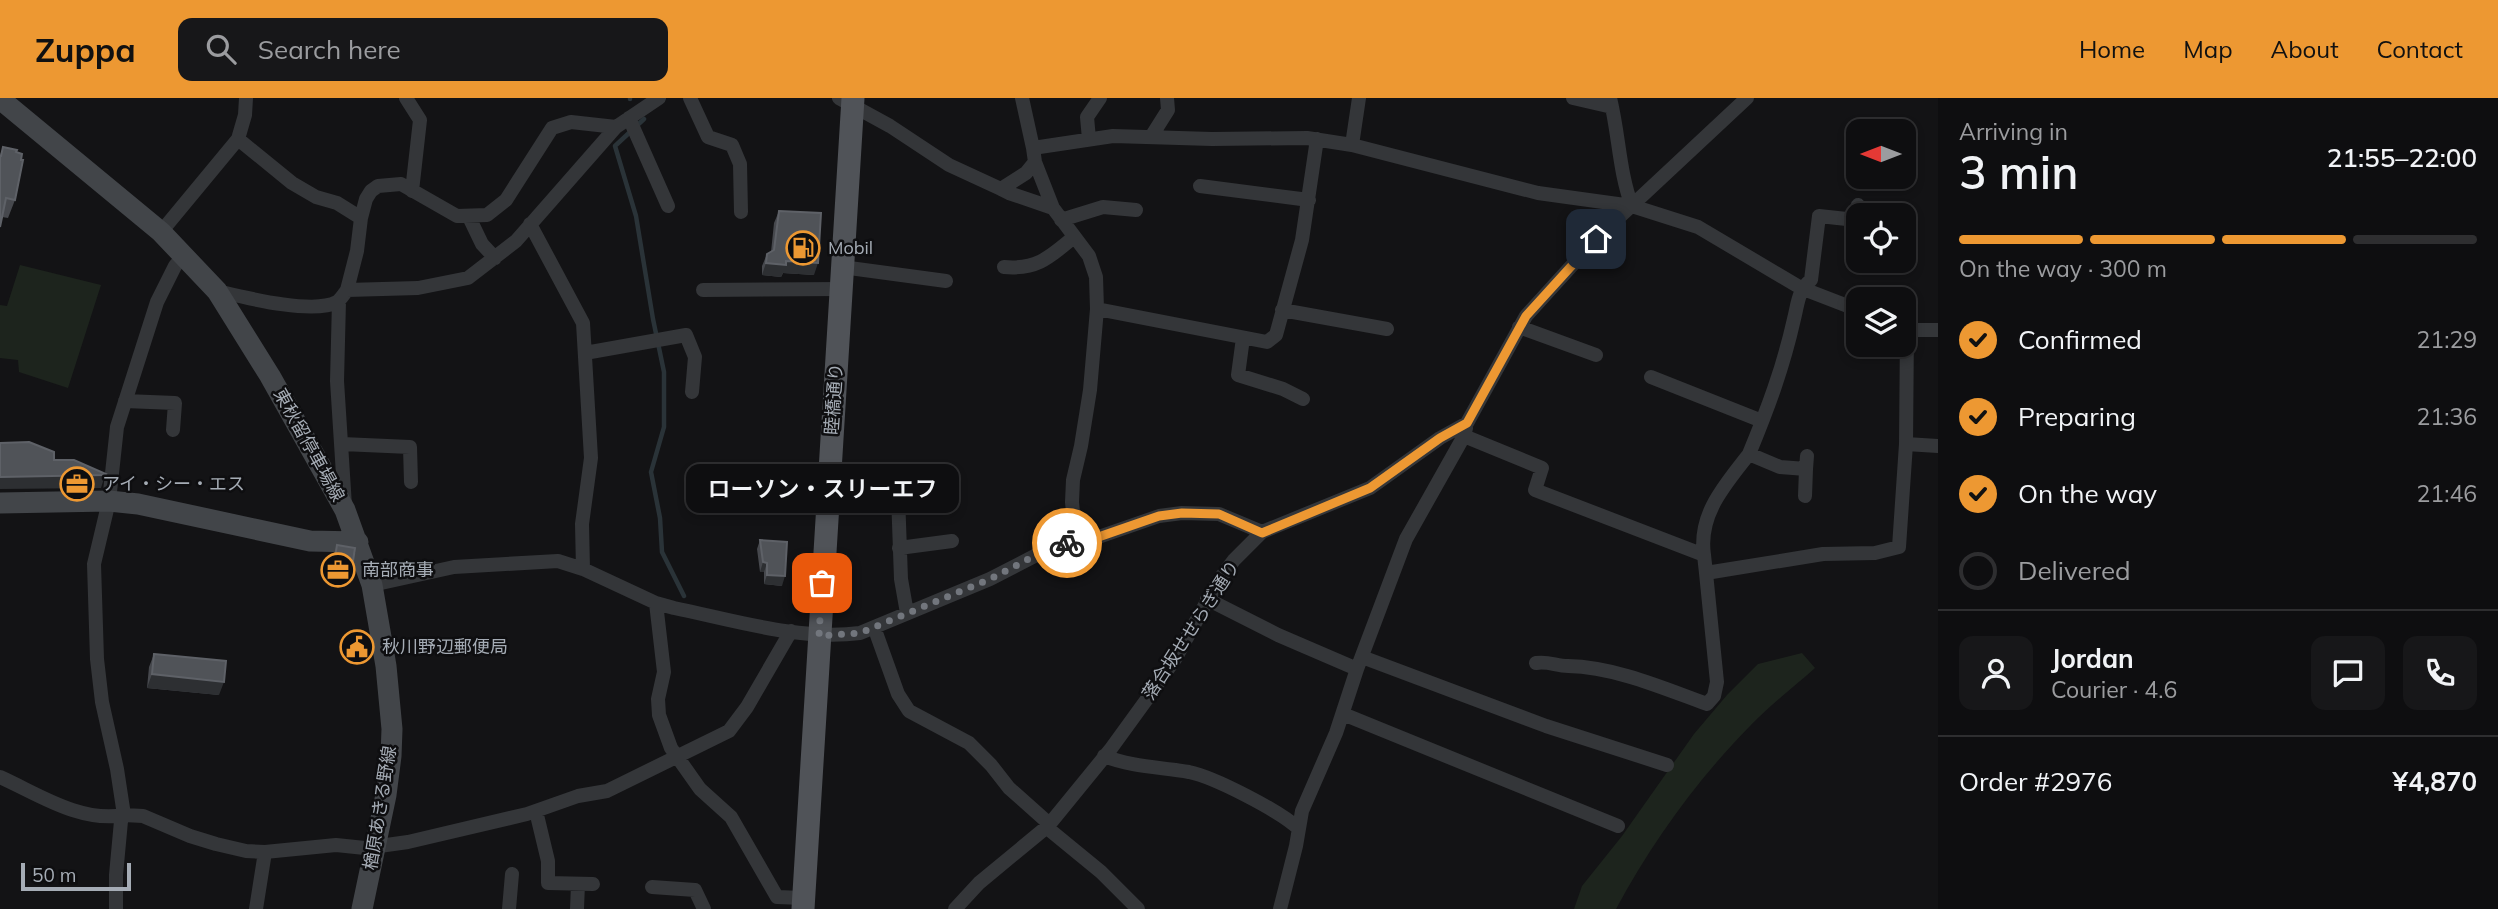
<!DOCTYPE html>
<meta charset="utf-8">
<style>
body{margin:0;font-family:Mulish,"Noto Sans JP",sans-serif;background:#171719;color:#f1f3f6;height:100vh;display:flex;flex-direction:column;font-size:26px;white-space:nowrap}
*{box-sizing:border-box;margin:0}
p{font-size:23px;color:#9b9c9f}
.icon{flex:none;width:38px;height:38px;fill:none;stroke:currentColor;stroke-width:2;stroke-linecap:round;stroke-linejoin:round}
.map{position:relative;flex:1;overflow:hidden}
.drawer{display:flex;flex-direction:column;background:#0e0e10;width:560px}
.drawer>*{flex:none}
.needle{width:46px;rotate:270deg}
.controls{position:absolute;left:1846px;top:21px;display:grid;gap:14px}
.controls a{display:grid;place-items:center;width:70px;height:70px;border-radius:14px;background:#0e0e10;box-shadow:0 4px 10px #0003,0 0 0 2px #2e2e30;font-size:35px}
.scale{position:absolute;left:21px;bottom:18px;width:110px;box-sizing:border-box;padding-left:7px;border:4px solid #a5acb5;border-top:0;font-size:19px;line-height:24px;white-space:nowrap;color:#a5acb5;-webkit-text-stroke:5px #0e0e10;paint-order:stroke}
.pin{position:absolute;display:grid;place-items:center;width:60px;height:60px;color:#fff;margin:-30px;border-radius:14px;box-shadow:0 4px 10px #0006}
.courier{position:absolute;display:grid;place-items:center;width:70px;height:70px;margin:-35px;border:5px solid #ed9832;border-radius:50%;background:#fff;color:#222;box-shadow:0 2px 9px #0007}
.bubble{position:absolute;height:49px;border-radius:14px;background:#0e0e10;box-shadow:0 4px 10px #0003,0 0 0 2px #2e2e30;font-size:23px;font-weight:600;line-height:49px;text-align:center}
.headline em{font-style:normal;font-weight:600}
.headline div{display:flex;flex-direction:column-reverse}
.headline{display:flex;align-items:center;justify-content:space-between;height:119px;padding:0 21px}
h1{font-size:46px;font-weight:600;line-height:52px}
.bar{display:grid;grid-template-columns:repeat(4,1fr);gap:10px 7px;align-content:center;height:84px;padding:0 21px}
.bar i{height:9px;border-radius:5px;background:#2e2e30}
.bar .active{background:#ed9832}
.bar p{grid-column:span 4}
.line{display:flex;align-items:center;gap:18px;padding:0 21px;border-top:2px solid #2e2e30}
.line div{flex:1}
.round{display:grid;place-items:center;flex:none;width:74px;height:74px;border-radius:14px;background:#171719}
ol{padding:0 21px;list-style:none}
li{display:flex;align-items:center;gap:21px;height:77px}
li p{margin-inline-start:auto}
li .icon{padding:7px;border-radius:50%;background:#ed9832;color:#111;stroke-width:4}
li:last-child{color:#9b9c9f}
li i{width:38px;height:38px;border:4px solid #2e2e30;border-radius:50%}
header{display:flex;align-items:center;gap:42px;box-sizing:border-box;height:98px;padding:0 35px;background:#ed9832;color:#111}
header strong{font-size:33px}
nav{display:flex;gap:38px;margin-inline-start:auto;font-size:24px}
.search{width:490px;height:63px;background:#171719;display:flex;align-items:center;gap:18px;box-sizing:border-box;padding:0 24px;border-radius:14px;color:#9b9c9f;font-size:26px}
main{display:flex;flex:1;min-height:0}
.map>svg:first-child{display:block}
.green{fill:#1d241d}
.lines{fill:none;stroke-linecap:round;stroke-linejoin:round}
.stream{stroke:#2a3338;stroke-width:4.5}
.street{stroke:#343639;stroke-width:14}
.secondary{stroke:#424549;stroke-width:21}
.primary{stroke:#505358;stroke-width:23}
.wall{fill:#46484d}
.shaded-wall{fill:#2d2f32}
.building{fill:#505358;stroke:#5e6167;stroke-width:2}
.done{stroke:#72767d;stroke-width:7;stroke-dasharray:0 12.6}
.route{stroke:#ed9832;stroke-width:9}
.labels{text-anchor:middle;stroke-width:5;stroke-linejoin:round;paint-order:stroke}
.poi-label{font-size:18px;fill:#a5acb5;stroke:#0e0e10;text-anchor:start}
.street-label{font-size:18px;fill:#a5acb5;stroke:#0e0e10}
</style>
<header>
<strong>Zuppa</strong>
<div class="search"><svg class="icon" aria-label="search" viewBox="0 0 24 24"><circle cx="10" cy="10" r="6"/><path d="M15 15l6 6"/></svg>Search here</div>
<nav><a>Home</a><a>Map</a><a>About</a><a>Contact</a></nav>
</header>
<main>
<div class="map">
<svg width="1938" height="811" viewBox="0 0 1938 811">
<rect width="100%" height="100%" fill="#131315"/>
<!-- green -->
<path class="green" d="M20,167L101,187L68,290L19,274L18,262L0,260V207L7,208Z
M1802,555L1815,570C1794,589 1770,607 1750,628C1697,682 1652,744 1616,811H1574L1582,788L1622,738L1694,636L1727,597L1758,566Z"/>
<g class="lines">
<!-- stream -->
<path class="stream" d="M630,0V1
M644,21L615,48L636,118L653,221L664,274V329L651,374L660,420L662,454L684,498"/>
<!-- street -->
<path class="street" d="M406,0L420,22L412,93
M690,0L708,39L732,47L740,66L741,114
M839,0L890,28L949,67L1001,91L1026,75L1035,64
M1022,0L1033,50
M1573,0L1612,9
M1610,0C1619,36 1619,74 1632,108
M629,20L668,108
M1151,39L1168,12L1167,0
M238,41L292,85L316,99L337,105L361,120
M1089,41L1087,19L1100,0
M1352,47L1359,0
M1200,88L1309,102
M1001,91L1009,95L1053,110
M469,119L482,146L495,160
M1061,122L1103,109L1136,112
M1856,122L1858,107
M530,126L583,225L591,360L582,426L583,471
M161,134L238,41L245,17L246,0
M184,157L175,168L157,204L117,329L109,403L94,466L97,561L102,604L117,671L124,717L143,718L190,738L216,746L246,753L265,754L336,747L365,750L408,744L527,716L578,698L607,693L729,633L747,609L791,533
M842,169L946,183
M1004,169C1037,172 1050,159 1074,139
M347,192L357,153L361,120L366,101L371,93L378,88L401,86L457,118L487,117L506,102L552,30L571,24L616,29
M703,192L841,191
M217,193C243,199 313,217 337,204C341,201 344,196 347,192L418,190L468,180L516,143L616,29L659,0
M339,203L337,283L345,408
M1097,211L1267,244L1276,237L1302,142L1317,41
M1282,212L1387,231
M1519,229L1596,257
M1904,229L1914,232H1938
M1243,240L1238,277L1283,291L1303,301
M585,255L686,237L695,259L692,294
M1651,279L1762,323
M125,303L175,305L173,332
M1464,338L1542,370L1535,392L1704,457L1706,475L1823,456L1875,455L1899,449L1906,346L1938,348
M342,346L410,349L411,384
M1906,346L1907,230
M1749,356C1768,310 1783,270 1794,221C1798,205 1798,192 1811,182L1819,118L1856,122L1855,136
M898,397L901,481L907,515
M1805,398L1806,371
M1076,444L1072,404L1073,382L1081,348L1090,292L1097,211L1096,179L1089,158L1053,110L1035,64L1033,50L1113,38L1212,41L1307,40L1352,47L1538,95L1632,108L1698,129L1801,190L1858,212
M899,450L952,443
M1704,457C1698,416 1725,387 1749,356L1780,369L1806,371L1807,358
M372,487L454,469L558,463L583,471L656,505L674,510C733,522 800,543 860,535L990,481L1048,451L1069,444L1087,443L1159,418L1182,415L1219,416L1262,434
M1207,501L1278,537L1357,571
M656,505L664,574L658,601L659,617L671,650L700,691L731,719L777,799L803,800
M874,529L898,596L909,613L969,645L991,667L1009,690L1045,722L1051,733L1101,774L1138,811
M1362,559L1546,628L1667,667
M1536,565C1549,563 1556,568 1568,568C1615,569 1663,590 1707,606L1714,598L1717,584L1706,475
M1343,616L1618,728
M1104,658C1132,669 1160,669 1189,674C1214,679 1280,713 1299,731
M0,679C38,696 80,725 124,717L121,723L116,777V811
M536,713L548,763V785L593,786
M652,789L695,792L704,811
M256,811L265,754
M509,811L512,776
M577,811L578,786
M955,811L979,785L1048,728L1110,652L1147,601L1175,561L1219,482L1234,462L1262,434L1370,390L1440,340L1467,325L1526,218L1596,141L1747,0
M1280,811L1296,748L1302,713L1336,635L1357,571L1406,441L1464,338L1466,330"/>
<!-- secondary -->
<path class="secondary" d="M0,1L161,134L217,193L270,278L345,412L372,487L386,568L392,631L391,658L386,697L362,811
M0,405L109,403L138,406L310,443L358,444"/>
<!-- primary -->
<path class="primary" d="M803,811L853,0"/>
</g>
<!-- wall -->
<path class="wall" d="M3,49L15,102L8,120L2,119L0,129V57Z
M779,113L814,177L783,175L781,179L762,177V168L767,156L771,154L774,125Z
M760,442L782,488L764,486V474H760L757,451Z
M337,447L353,463L346,480L328,477L331,465Z
M154,556L219,597L147,590L149,569Z"/>
<!-- shaded-wall -->
<path class="shaded-wall" d="M786,163L818,165L814,177L783,175L781,179L762,177L766,165Z
M105,377L101,390L0,391V379Z
M763,464L767,465L764,474H760Z
M767,477L785,478L782,488L764,486Z
M152,576L224,584L219,597L147,590Z"/>
<!-- building -->
<path class="building" d="M3,49L17,52L16,54L22,56L21,62H23L15,102L6,100L0,129V58H1Z
M779,113L821,115L818,165L786,163V167L766,165L767,156L774,152Z
M29,344L54,354V362H74L106,376L105,377L0,379V345Z
M760,442L787,444L785,478L767,477V465L763,464Z
M337,447L355,450L353,463L335,459Z
M154,556L226,563L224,584L152,576Z"/>
<g class="lines">
<!-- done -->
<path class="done" d="M822,485L819,538L860,535L990,481L1048,451L1067,445"/>
<!-- route -->
<path class="route" d="M1067,445L1087,443L1159,418L1182,415L1219,416L1262,435L1370,390L1440,340L1467,325L1526,218L1596,141"/>
</g>
<!-- icons -->
<defs>
<symbol id="fuel-ring" viewBox="-11 -11 22 22"><circle r="9.5" fill="#0e0e10" stroke="#ed9832" stroke-width="1.5"/><path d="M-5.5-6h7V0h2V4h1.3V-2.5L3-4.5l.8-.8L6-3V5H2.5V1h-1V6h-7ZM-4.2-4.7v3.2H.2V-4.7Z" fill="#ed9832"/></symbol>
<symbol id="office-ring" viewBox="-11 -11 22 22"><circle r="9.5" fill="#0e0e10" stroke="#ed9832" stroke-width="1.5"/><path d="M-6-3h4V-5.5h4V-3h4V5H-6ZM-1-4.5V-3h2v-1.5ZM-6 0V1H6V0Z" fill="#ed9832"/></symbol>
<symbol id="civic-ring" viewBox="-11 -11 22 22"><circle r="9.5" fill="#0e0e10" stroke="#ed9832" stroke-width="1.5"/><path d="M-.6-6.5H3V-4.5H.6V-3L4-1V1h2V6H-6V1h2V-1L-.6-3ZM-1.2 2.5V6h2.4V2.5Z" fill="#ed9832"/></symbol>
</defs>
<g fill-rule="evenodd">
<use href="#fuel-ring" x="784" y="131" width="38" height="38"/>
<use href="#office-ring" x="58" y="367" width="38" height="38"/>
<use href="#office-ring" x="319" y="453" width="38" height="38"/>
<use href="#civic-ring" x="338" y="530" width="38" height="38"/>
</g>
<g class="labels">
<!-- poi labels -->
<g class="poi-label">
<text x="828" y="156">Mobil</text>
<text x="102" y="392">アイ・シー・エス</text>
<text x="362" y="478">南部商事</text>
<text x="382" y="555">秋川野辺郵便局</text>
</g>
<!-- street labels -->
<g class="street-label">
<text transform="translate(834 301) rotate(-86)" y="6">睦橋通り</text>
<text transform="translate(309 347) rotate(61)" y="6">東秋留停車場線</text>
<text transform="translate(1191 532) rotate(-57)" y="6">落合坂せせらぎ通り</text>
<text transform="translate(380 710) rotate(-81)" y="6">楢原あきる野線</text>
</g>
</g>
</svg>
<div class="controls">
<a><svg class="needle" viewBox="-14 -14 28 28"><path d="M0-13l5 13h-10z" fill="#e53935"/><path d="M0 13l5-13h-10z" fill="#9b9c9f"/></svg></a>
<a><svg class="icon" aria-label="locate" viewBox="0 0 24 24"><circle cx="12" cy="12" r="6"/><path d="M12 2v4M12 18v4M2 12h4M18 12h4"/></svg></a>
<a><svg class="icon" aria-label="layers" viewBox="0 0 24 24"><path d="M12 4l9 5-9 5-9-5zM3 14l9 5 9-5"/></svg></a>
</div>
<div class="scale">50 m</div>
<div class="pin" style="left:822px;top:485px;background:#ea580c"><svg class="icon" aria-label="bag" viewBox="0 0 24 24"><path d="M5 8h14l-1 12H6zM9 8a3 3 0 0 1 6 0"/></svg></div>
<div class="pin" style="left:1596px;top:141px;background:#1f2937"><svg class="icon" aria-label="home" viewBox="0 0 24 24"><path d="M3 11l9-7 9 7M6 9v11h12V9"/></svg></div>
<div class="courier" style="left:1067px;top:445px"><svg class="icon" aria-label="bike" viewBox="0 0 24 24"><circle cx="6" cy="16" r="4"/><circle cx="18" cy="16" r="4"/><path d="M6 16l4-8h5l3 8M10 8l3 8H6M13 5h3"/></svg></div>
<div class="bubble" style="left:686px;top:366px;width:273px">ローソン・スリーエフ</div>
</div>
<section class="drawer">
<div class="headline"><div><h1>3 min</h1><p>Arriving in</p></div><em>21:55–22:00</em></div>
<div class="bar"><i class="active"></i><i class="active"></i><i class="active"></i><i></i><p>On the way · 300 m</p></div>
<ol>
<li><svg class="icon" aria-label="check" viewBox="0 0 24 24"><path d="M5 12l5 5 9-10"/></svg>Confirmed<p>21:29</p></li>
<li><svg class="icon" aria-label="check" viewBox="0 0 24 24"><path d="M5 12l5 5 9-10"/></svg>Preparing<p>21:36</p></li>
<li><svg class="icon" aria-label="check" viewBox="0 0 24 24"><path d="M5 12l5 5 9-10"/></svg>On the way<p>21:46</p></li>
<li><i></i>Delivered</li>
</ol>
<div class="line" style="height:126px"><a class="round"><svg class="icon" aria-label="person" viewBox="0 0 24 24"><circle cx="12" cy="8" r="4"/><path d="M4 21q1-7 8-7t8 7"/></svg></a><div><b>Jordan</b><p>Courier · 4.6</p></div><a class="round"><svg class="icon" aria-label="chat" viewBox="0 0 24 24"><path d="M4 5h16v11H9l-5 4z"/></svg></a><a class="round"><svg class="icon" aria-label="phone" viewBox="0 0 24 24"><path d="M5 4h4l2 5-3 2q2 4 5 5l2-3 5 2v4C11 20 4 13 5 4z"/></svg></a></div>
<div class="line" style="height:91px"><div>Order #2976</div><b>¥4,870</b></div>
</section>
</main>
